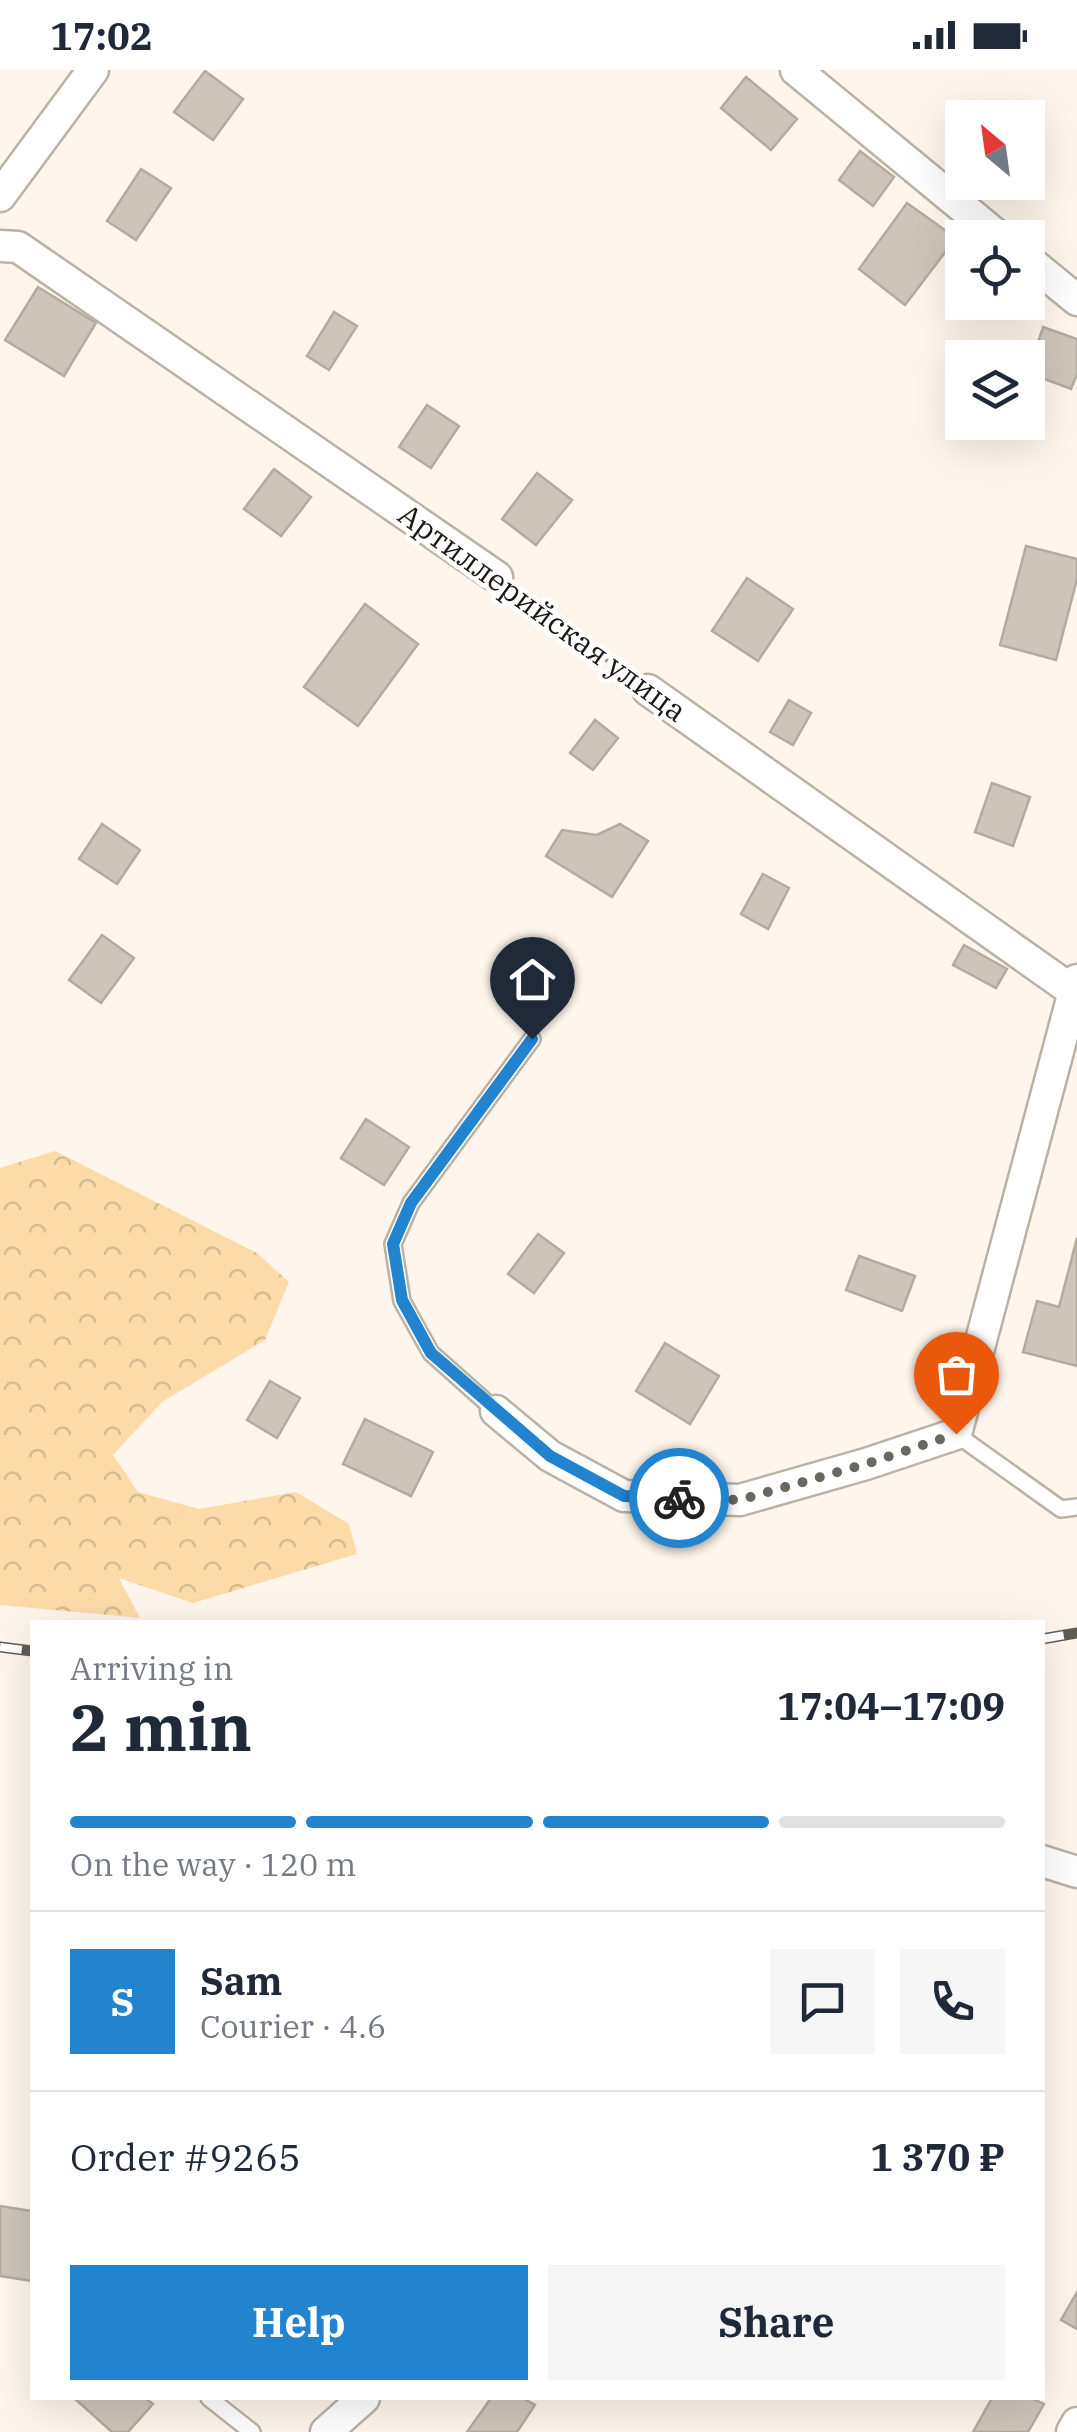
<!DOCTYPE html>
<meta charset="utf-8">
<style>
body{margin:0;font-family:"IBM Plex Serif",serif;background:#f6f6f7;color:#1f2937;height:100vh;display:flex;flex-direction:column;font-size:38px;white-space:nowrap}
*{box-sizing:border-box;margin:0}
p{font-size:32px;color:#747a83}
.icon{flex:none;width:55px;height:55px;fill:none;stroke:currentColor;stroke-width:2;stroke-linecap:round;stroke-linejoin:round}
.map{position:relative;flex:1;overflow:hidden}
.sheet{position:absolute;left:30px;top:1550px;width:1015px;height:780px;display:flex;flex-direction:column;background:#fff;border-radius:0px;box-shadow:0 10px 40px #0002}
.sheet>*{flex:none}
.needle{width:65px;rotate:331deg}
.controls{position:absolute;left:945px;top:30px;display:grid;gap:20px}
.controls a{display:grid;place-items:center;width:100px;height:100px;border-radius:0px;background:#fff;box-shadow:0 10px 40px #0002;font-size:50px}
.pin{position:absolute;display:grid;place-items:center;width:85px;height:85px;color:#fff;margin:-102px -42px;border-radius:50% 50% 50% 0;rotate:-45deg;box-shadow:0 0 10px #0007}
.pin .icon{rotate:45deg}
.courier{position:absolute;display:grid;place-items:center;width:100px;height:100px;margin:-50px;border:8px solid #2284cf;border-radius:50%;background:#fff;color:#222;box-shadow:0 2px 12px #0007}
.headline em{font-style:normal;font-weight:800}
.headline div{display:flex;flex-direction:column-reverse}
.headline{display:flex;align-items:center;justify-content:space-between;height:170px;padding:0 40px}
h1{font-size:65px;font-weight:800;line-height:75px}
.bar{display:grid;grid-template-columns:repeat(4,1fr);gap:15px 10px;align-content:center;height:120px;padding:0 40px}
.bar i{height:12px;border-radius:8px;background:#e0e1e3}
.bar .selected{background:#2284cf}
.bar p{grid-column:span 4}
.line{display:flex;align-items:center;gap:25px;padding:0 40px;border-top:2px solid #e0e1e3}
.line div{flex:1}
.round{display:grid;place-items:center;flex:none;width:105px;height:105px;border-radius:0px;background:#f6f6f7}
.button{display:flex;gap:20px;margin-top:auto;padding:20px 40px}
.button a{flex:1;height:115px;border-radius:0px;background:#2284cf;color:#fff;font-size:40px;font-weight:800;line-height:115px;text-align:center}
.button a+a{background:#f6f6f7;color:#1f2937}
.status{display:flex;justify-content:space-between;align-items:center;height:70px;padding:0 50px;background:#fff;direction:ltr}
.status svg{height:28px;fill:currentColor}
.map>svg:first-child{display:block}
.park{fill:url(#park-crowns)}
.building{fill:#cec5b9;stroke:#b4ab9f;stroke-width:2.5}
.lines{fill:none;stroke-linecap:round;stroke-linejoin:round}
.lane-casing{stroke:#bab2a5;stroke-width:20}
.street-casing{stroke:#bab2a5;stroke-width:35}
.path{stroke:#9b958e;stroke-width:6;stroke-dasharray:2.5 8;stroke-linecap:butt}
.lane{stroke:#fff;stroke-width:15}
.street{stroke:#fff;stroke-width:30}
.rail-casing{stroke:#605c56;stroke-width:11}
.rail{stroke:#fff;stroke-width:8;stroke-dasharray:22;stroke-linecap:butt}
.done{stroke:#6a6660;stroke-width:10;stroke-dasharray:0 18}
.route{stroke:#2284cf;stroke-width:12}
.labels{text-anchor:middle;stroke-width:9;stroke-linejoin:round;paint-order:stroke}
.street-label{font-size:30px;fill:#1b1814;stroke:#fff}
</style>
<div class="status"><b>17:02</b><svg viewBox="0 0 49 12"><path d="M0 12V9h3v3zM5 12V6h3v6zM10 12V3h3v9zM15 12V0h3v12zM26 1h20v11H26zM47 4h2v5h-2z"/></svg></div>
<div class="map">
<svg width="1077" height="2362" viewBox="0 0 1077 2362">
<defs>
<pattern id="park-crowns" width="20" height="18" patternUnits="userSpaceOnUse" patternTransform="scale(2.5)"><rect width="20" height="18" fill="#fcdba9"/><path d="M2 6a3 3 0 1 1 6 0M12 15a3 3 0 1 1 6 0" fill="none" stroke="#d7bb91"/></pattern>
</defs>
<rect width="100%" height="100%" fill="#fef6ec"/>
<!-- park -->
<path class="park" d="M55,1081L257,1183L289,1212L265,1270L162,1332L113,1385L138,1422L199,1439L296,1422L349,1454L357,1484L193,1533L119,1508L140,1548L0,1535V1098Z"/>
<!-- building -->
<path class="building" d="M205,1L243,29L213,70L174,42Z
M746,7L797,49L771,80L721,38Z
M860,81L894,107L873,136L839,110Z
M141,99L171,118L136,170L107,151Z
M907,133L956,168L905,235L859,199Z
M38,217L96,253L64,306L5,270Z
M334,242L357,256L329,300L307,286Z
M1043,257L1077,269V304L1071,319L1028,303Z
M427,335L459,356L431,398L399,377Z
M274,399L311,427L281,466L244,439Z
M537,403L572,430L536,475L502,449Z
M1026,476L1077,489V509L1056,590L1000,575Z
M747,508L793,539L758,591L712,561Z
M365,534L418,574L358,656L304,617Z
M789,630L811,643L793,675L770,662Z
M595,650L618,668L593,700L570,683Z
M992,713L1030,727L1013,776L975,762Z
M102,754L140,780L117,814L79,789Z
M620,754L648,771L612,827L546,786L562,760L597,765Z
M763,804L789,818L768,859L741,844Z
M102,865L134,888L101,933L69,910Z
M529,872L564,901L541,929L505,900Z
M964,875L1007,899L996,918L953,895Z
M366,1049L409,1077L384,1115L341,1088Z
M538,1164L564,1183L534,1223L508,1204Z
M1077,1168V1296L1023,1282L1037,1231L1059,1237Z
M859,1186L915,1206L902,1241L846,1220Z
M665,1273L719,1306L690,1354L636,1321Z
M270,1311L300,1328L277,1368L247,1350Z
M365,1349L433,1382L411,1426L343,1394Z
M0,2136L32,2141V2211L0,2206Z
M1077,2222V2259L1061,2250Z
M74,2328H145L153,2334L128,2362H112Z
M491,2328H523L535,2335L517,2362H467Z
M992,2328H1031L1044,2334L1028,2362H973Z"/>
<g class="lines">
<defs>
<path id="lane" d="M496,1341L431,1283L402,1231L393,1174L411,1133L532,969
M956,1364L1061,1439L1077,1437
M209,2328L252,2362"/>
<path id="street" d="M796,0L1000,168
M0,126L93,0
M0,176L18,177L497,507
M1028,190L1077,230
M648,620L1077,924
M496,1341L550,1386L624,1426L740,1430L866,1394L956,1364L1077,910
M1042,1791L1077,1802
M326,2362L364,2328
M1072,2362L1077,2353"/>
</defs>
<!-- lane casing -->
<use href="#lane" class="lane-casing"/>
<!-- street casing -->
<use href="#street" class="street-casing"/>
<!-- path -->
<path class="path" d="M522,526L624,602"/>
<!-- lane -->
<use href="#lane" class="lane"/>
<!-- street -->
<use href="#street" class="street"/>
<defs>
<path id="rail" d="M1042,1569L1077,1563
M0,1577L32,1581"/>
</defs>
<!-- rail casing -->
<use href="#rail" class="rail-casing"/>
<!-- rail -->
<use href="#rail" class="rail"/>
</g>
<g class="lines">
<!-- done -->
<path class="done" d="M679,1428L740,1430L866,1394L956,1364"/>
<!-- route -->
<path class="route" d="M532,969L411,1133L393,1174L402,1230L431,1283L550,1386L624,1426L679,1428"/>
</g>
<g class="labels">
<!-- street labels -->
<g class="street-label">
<text transform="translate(542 543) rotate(36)" y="10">Артиллерийская улица</text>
</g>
</g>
</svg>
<div class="controls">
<a><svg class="needle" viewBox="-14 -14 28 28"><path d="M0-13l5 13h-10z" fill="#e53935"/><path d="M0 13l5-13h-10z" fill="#747a83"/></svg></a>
<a><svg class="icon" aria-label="locate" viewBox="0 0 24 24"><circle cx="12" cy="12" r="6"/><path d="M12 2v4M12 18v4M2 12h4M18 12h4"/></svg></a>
<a><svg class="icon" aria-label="layers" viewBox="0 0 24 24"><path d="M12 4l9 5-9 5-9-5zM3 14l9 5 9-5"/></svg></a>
</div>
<div class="pin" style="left:956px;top:1364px;background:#ea580c"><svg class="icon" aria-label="bag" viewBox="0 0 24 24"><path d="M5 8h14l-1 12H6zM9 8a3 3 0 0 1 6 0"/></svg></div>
<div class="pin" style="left:532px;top:969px;background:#1f2937"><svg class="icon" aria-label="home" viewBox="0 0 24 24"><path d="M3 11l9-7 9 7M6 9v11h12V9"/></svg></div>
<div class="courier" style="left:679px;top:1428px"><svg class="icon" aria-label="bike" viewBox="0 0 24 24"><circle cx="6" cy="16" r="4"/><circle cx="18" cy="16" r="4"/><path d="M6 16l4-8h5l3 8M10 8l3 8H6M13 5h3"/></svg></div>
<section class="sheet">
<div class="headline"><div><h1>2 min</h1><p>Arriving in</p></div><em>17:04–17:09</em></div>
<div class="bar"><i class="selected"></i><i class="selected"></i><i class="selected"></i><i></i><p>On the way · 120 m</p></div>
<div class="line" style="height:180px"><b class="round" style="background:#2284cf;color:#fff">S</b><div><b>Sam</b><p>Courier · 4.6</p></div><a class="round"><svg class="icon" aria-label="chat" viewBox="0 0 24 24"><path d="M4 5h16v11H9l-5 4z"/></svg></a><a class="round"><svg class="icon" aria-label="phone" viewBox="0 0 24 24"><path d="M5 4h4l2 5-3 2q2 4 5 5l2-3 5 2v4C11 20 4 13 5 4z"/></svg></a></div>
<div class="line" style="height:130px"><div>Order #9265</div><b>1 370 ₽</b></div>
<div class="button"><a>Help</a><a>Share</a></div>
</section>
</div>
